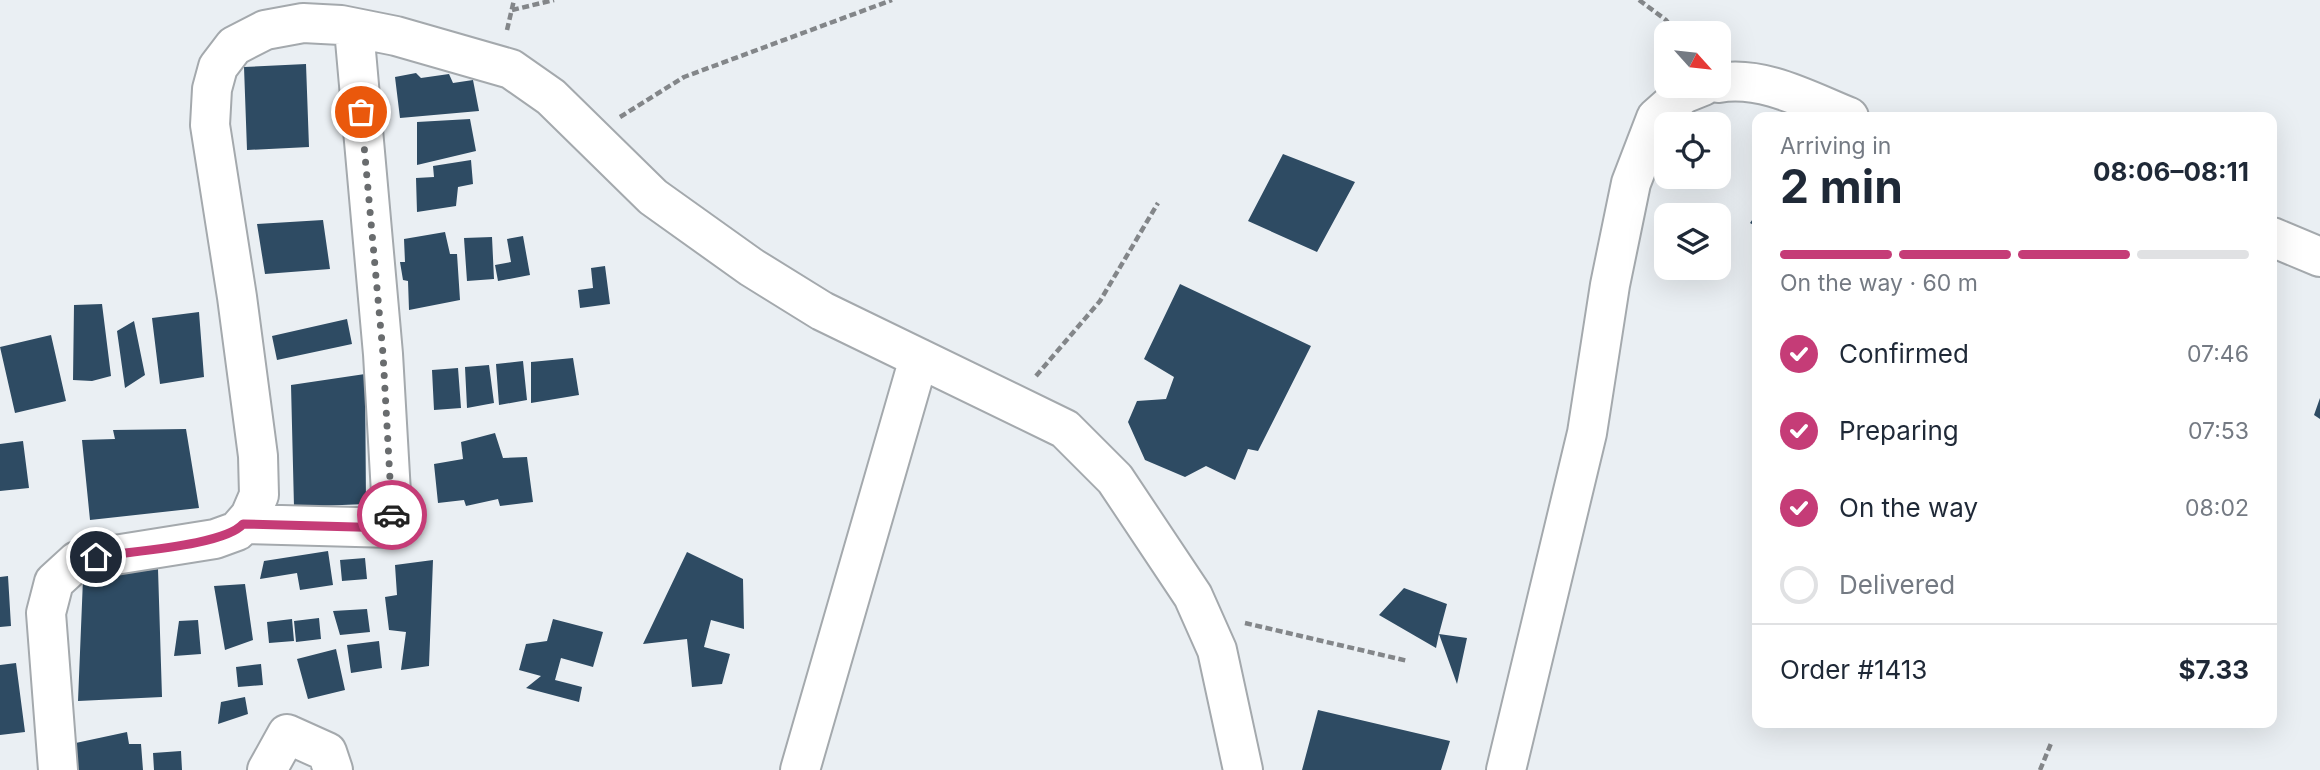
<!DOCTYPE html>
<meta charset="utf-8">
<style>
body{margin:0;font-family:Inter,sans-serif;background:#f2f2f3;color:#1f2937;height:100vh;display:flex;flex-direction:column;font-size:26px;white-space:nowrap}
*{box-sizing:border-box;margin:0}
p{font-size:23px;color:#747a83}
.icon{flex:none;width:38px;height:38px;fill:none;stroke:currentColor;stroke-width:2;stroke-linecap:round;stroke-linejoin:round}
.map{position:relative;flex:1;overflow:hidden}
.sheet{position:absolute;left:1752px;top:112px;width:525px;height:616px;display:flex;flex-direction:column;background:#fff;border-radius:14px;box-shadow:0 7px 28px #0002}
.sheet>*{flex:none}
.needle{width:46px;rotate:117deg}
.buttons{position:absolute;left:1654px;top:21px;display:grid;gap:14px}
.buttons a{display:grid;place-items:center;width:77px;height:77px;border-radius:14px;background:#fff;box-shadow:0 7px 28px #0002;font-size:35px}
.pin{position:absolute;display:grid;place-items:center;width:60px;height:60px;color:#fff;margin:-30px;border:4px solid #fff;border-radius:50%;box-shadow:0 2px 7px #0007}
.courier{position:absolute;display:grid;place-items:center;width:70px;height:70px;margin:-35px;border:5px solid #c53c77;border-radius:50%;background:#fff;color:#222;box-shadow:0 2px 9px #0007}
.head em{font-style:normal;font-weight:700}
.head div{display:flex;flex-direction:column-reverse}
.head{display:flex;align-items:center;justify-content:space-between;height:119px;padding:0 28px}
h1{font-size:46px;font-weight:700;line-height:52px}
.bar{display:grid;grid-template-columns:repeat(4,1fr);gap:10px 7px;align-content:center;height:84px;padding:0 28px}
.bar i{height:9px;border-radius:5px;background:#e0e1e3}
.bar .active{background:#c53c77}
.bar p{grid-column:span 4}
.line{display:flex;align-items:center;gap:18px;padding:0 28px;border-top:2px solid #e0e1e3}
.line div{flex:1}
ol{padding:0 28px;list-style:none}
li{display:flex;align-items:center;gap:21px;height:77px}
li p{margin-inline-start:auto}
li .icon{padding:7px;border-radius:50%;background:#c53c77;color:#fff;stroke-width:4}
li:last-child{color:#747a83}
li i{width:38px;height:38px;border:4px solid #e0e1e3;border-radius:50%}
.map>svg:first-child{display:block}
.building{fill:#2e4b63}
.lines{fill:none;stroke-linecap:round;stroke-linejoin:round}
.minor-casing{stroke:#a4a9ad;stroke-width:42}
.path{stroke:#838689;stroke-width:4.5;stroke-dasharray:7 3.5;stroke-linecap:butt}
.minor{stroke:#fff;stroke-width:38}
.done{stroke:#696c6e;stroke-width:7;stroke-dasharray:0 12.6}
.route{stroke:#c53c77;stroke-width:9}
</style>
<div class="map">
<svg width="2320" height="770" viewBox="0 0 2320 770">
<rect width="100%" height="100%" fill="#eaeff3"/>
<!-- building -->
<path class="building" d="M306,64L309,147L247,150L244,67Z
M416,73L421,78L449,74L453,83L473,80L479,111L400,118L395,77Z
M470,119L476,151L417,165V122Z
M1283,154L1355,182L1317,252L1248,221Z
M471,160L473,184L458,187L456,206L417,212L416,178L434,177L433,166Z
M1757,213V227L1750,223Z
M323,220L330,269L265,274L257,224Z
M445,232L450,254H457L460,300L409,310L408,281L403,280L400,262H405L404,239Z
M523,236L530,275L498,281L495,265L511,262L507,239Z
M492,237L494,279L467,281L464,238Z
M605,266L610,304L580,308L578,290L593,288L591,268Z
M1180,284L1311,346L1258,451L1248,449L1235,480L1206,466L1185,477L1145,460L1128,422L1137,401L1166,399L1174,377L1144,359Z
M102,304L111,376L92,381L73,380L74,305Z
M199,312L204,377L160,384L152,318Z
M347,319L352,344L277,360L272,336Z
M134,321L145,375L125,388L117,331Z
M51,335L66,401L15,413L0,347Z
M573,358L579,395L531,403V362Z
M523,361L527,400L499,405L496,364Z
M489,365L494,403L467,408L465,367Z
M458,368L461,408L434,410L432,370Z
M365,374L366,504L294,507L291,385Z
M2320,398V419L2314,415Z
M186,429L199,508L90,520L82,440L115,439L113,430Z
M495,433L503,458L527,457L533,502L500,506L498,499L466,506L464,500L438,503L434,464L463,459L461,442Z
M23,441L29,488L0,491V444Z
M328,551L333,585L300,590L297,573L260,579L264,561Z
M687,552L743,579L744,629L711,620L704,647L730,654L722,684L692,687L687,639L643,644Z
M365,558L367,579L342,581L340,560Z
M433,560L429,666L401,670L406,632L389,630L385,597L397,595L395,565Z
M158,569L162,697L78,701L83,579Z
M8,576L11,626L0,627V577Z
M245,584L253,640L225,650L214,586Z
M1404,588L1447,604L1439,634L1467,638L1457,684L1439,634L1436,648L1379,615Z
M367,609L370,632L340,635L333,611Z
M319,618L321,639L296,642L294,621Z
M292,619L294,641L269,643L267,622Z
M553,619L603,632L593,667L561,658L555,680L582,687L579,702L526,688L541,676L519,670L526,644L547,641Z
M198,620L201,654L174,656L179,621Z
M379,641L382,668L351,673L347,645Z
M336,649L345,690L308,699L297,659Z
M16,663L25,732L0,735V665Z
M261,664L263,685L238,687L236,667Z
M245,697L248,714L218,724L221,702Z
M1318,710L1450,741L1441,770H1302Z
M127,732L129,744H141L143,770H72L71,744Z
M181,751L182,770H154L153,753Z"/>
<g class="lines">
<defs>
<path id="minor" d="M1718,83C1763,75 1809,101 1849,117
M2272,237L2320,257
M243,524L393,528L383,354L354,29
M58,770L46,613L54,582L77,561L215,539L237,531L250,516L259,495L258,456L237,297L210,125L212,89L218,67L234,46L265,30L303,23L341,25L396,36L511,69L551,97L653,197L751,267L822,311L1065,429L1115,479L1193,596L1217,650L1243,770
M267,770L287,734L327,752L333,770
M800,770L919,358
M1506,770L1587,433L1610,285L1631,183L1656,118L1683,94L1703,86"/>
</defs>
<!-- minor casing -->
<use href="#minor" class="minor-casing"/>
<!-- path -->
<path class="path" d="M1639,0L1666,20L1676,33
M512,10L554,0
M507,30L514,0
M620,117L684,77L892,0
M1036,376L1100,301L1158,203
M1245,623L1408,661
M2040,770L2052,741"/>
<!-- minor -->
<use href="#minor" class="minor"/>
</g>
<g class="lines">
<!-- done -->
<path class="done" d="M361,112L383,354L392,515"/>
<!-- route -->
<path class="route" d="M96,557C128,551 224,546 243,524L393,528L392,515"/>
</g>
</svg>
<div class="buttons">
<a><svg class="needle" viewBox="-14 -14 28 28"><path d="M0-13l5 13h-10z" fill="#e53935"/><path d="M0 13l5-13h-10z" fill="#747a83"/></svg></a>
<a><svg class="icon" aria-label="locate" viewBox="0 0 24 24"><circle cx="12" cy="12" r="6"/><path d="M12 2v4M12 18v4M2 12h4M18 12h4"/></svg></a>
<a><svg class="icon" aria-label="layers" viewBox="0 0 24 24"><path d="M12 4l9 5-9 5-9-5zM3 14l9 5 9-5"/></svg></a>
</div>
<div class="pin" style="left:361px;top:112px;background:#ea580c"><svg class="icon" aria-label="bag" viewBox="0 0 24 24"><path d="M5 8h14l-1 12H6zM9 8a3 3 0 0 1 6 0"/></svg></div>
<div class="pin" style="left:96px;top:557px;background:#1f2937"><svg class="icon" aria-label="home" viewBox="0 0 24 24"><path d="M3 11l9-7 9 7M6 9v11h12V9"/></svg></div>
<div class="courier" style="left:392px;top:515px"><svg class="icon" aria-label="car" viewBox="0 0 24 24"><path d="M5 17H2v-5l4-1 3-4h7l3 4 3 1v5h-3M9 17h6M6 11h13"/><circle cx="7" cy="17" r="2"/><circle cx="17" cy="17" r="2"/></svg></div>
<section class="sheet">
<div class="head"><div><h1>2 min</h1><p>Arriving in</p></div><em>08:06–08:11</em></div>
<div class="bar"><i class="active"></i><i class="active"></i><i class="active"></i><i></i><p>On the way · 60 m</p></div>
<ol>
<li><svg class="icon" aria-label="check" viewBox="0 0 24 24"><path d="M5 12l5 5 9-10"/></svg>Confirmed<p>07:46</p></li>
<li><svg class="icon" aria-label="check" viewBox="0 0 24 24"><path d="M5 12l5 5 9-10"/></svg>Preparing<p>07:53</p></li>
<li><svg class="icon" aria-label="check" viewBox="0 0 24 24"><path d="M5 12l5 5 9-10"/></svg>On the way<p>08:02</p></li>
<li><i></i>Delivered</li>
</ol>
<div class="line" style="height:91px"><div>Order #1413</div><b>$7.33</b></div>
</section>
</div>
